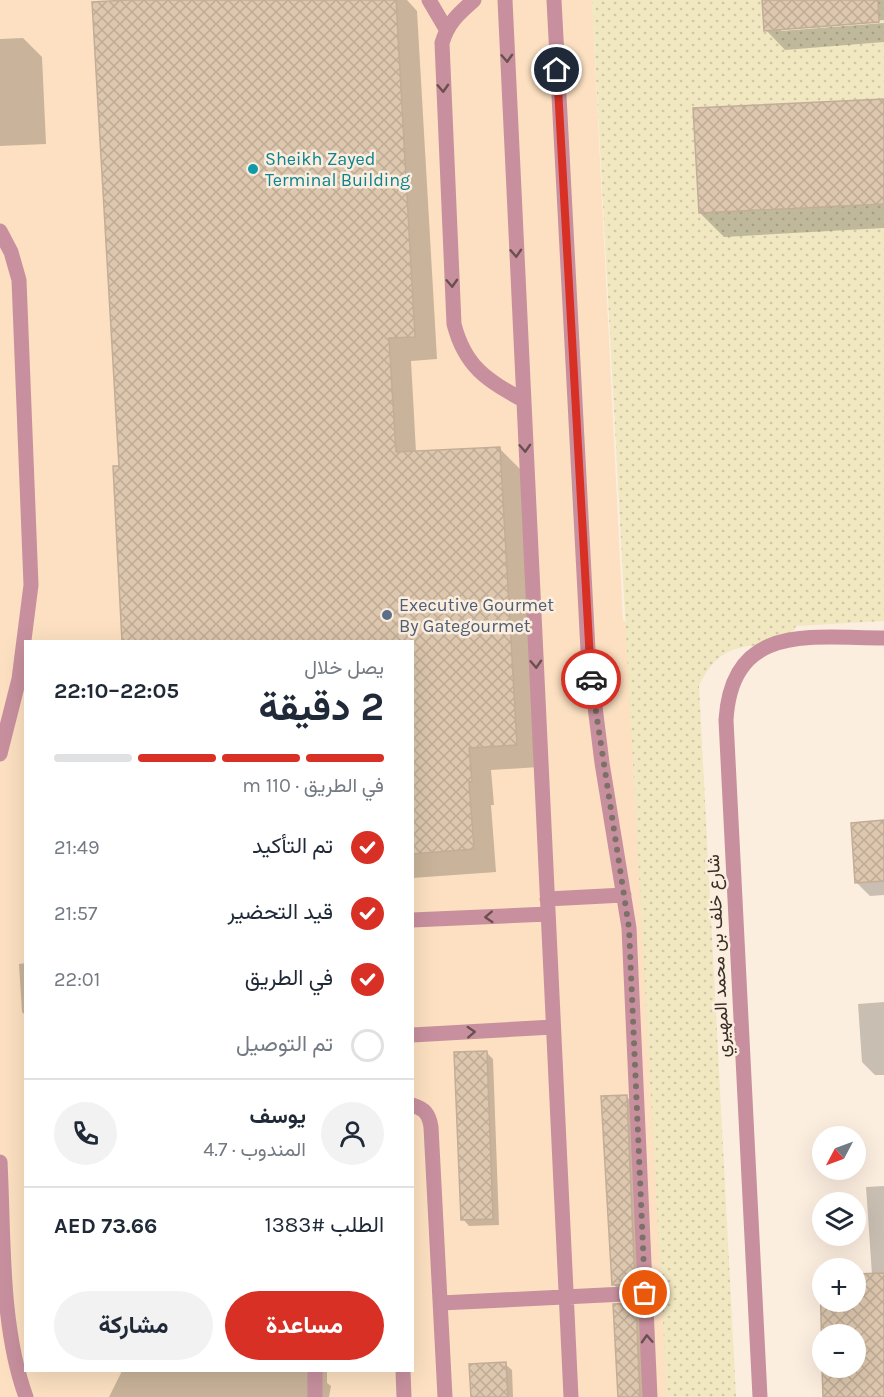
<!DOCTYPE html>
<html lang="ar">
<meta charset="utf-8">
<style>
body{margin:0;font-family:Karla,Vazirmatn,sans-serif;background:#f2f2f3;color:#1f2937;direction:rtl;height:100vh;display:flex;flex-direction:column;font-size:22px;white-space:nowrap}
*{box-sizing:border-box;margin:0}
p{font-size:20px;color:#747a83}
.icon{flex:none;width:33px;height:33px;fill:none;stroke:currentColor;stroke-width:2;stroke-linecap:round;stroke-linejoin:round}
.map{position:relative;flex:1;overflow:hidden;direction:ltr}
.drawer{position:absolute;left:24px;top:640px;width:390px;height:732px;display:flex;flex-direction:column;background:#fff;border-radius:0px;box-shadow:0 6px 24px #0002;direction:rtl}
.drawer>*{flex:none}
.needle{width:39px;rotate:229deg}
.tools{position:absolute;left:812px;top:1126px;display:grid;gap:12px}
.tools a{display:grid;place-items:center;width:54px;height:54px;border-radius:50%;background:#fff;box-shadow:0 6px 24px #0002;font-size:30px}
.pin{position:absolute;display:grid;place-items:center;width:51px;height:51px;color:#fff;margin:-26px;border:3px solid #fff;border-radius:50%;box-shadow:0 2px 6px #0007}
.courier{position:absolute;display:grid;place-items:center;width:60px;height:60px;margin:-30px;border:4px solid #d93025;border-radius:50%;background:#fff;color:#222;box-shadow:0 2px 8px #0007}
.summary em{font-style:normal;font-weight:700}
.summary div{display:flex;flex-direction:column-reverse}
.summary{display:flex;align-items:center;justify-content:space-between;height:102px;padding:0 30px}
h1{font-size:39px;font-weight:700;line-height:45px}
.bar{display:grid;grid-template-columns:repeat(4,1fr);gap:9px 6px;align-content:center;height:72px;padding:0 30px}
.bar i{height:8px;border-radius:4px;background:#e0e1e3}
.bar .active{background:#d93025}
.bar p{grid-column:span 4}
.line{display:flex;align-items:center;gap:15px;padding:0 30px;border-top:2px solid #e0e1e3}
.line div{flex:1}
.round{display:grid;place-items:center;flex:none;width:63px;height:63px;border-radius:32px;background:#f2f2f3}
ol{padding:0 30px;list-style:none}
li{display:flex;align-items:center;gap:18px;height:66px}
li p{margin-inline-start:auto}
li .icon{padding:6px;border-radius:50%;background:#d93025;color:#fff;stroke-width:4}
li:last-child{color:#747a83}
li i{width:33px;height:33px;border:3px solid #e0e1e3;border-radius:50%}
.button{display:flex;gap:12px;margin-top:auto;padding:12px 30px}
.button a{flex:1;height:69px;border-radius:36px;background:#d93025;color:#fff;font-size:24px;font-weight:700;line-height:69px;text-align:center}
.button a+a{background:#f2f2f3;color:#1f2937}
.map>svg:first-child{display:block}
.built{fill:#fce0c1;fill-rule:evenodd}
.sand{fill:url(#sand-dots)}
.shadow{fill:#0003}
.building{fill:url(#building-cross-hatch);stroke:#c3ad96;stroke-width:1.5}
.lines{fill:none;stroke-linecap:round;stroke-linejoin:round}
.service{stroke:#c8909e;stroke-width:15}
.minor{stroke:#c8909e;stroke-width:15}
.oneway{stroke:#6a504f}
.done{stroke:#7c7166;stroke-width:6;stroke-dasharray:0 10.8}
.route{stroke:#d93025;stroke-width:8}
.culture-dot{fill:#0f9aa8;stroke:#fceedf;stroke-width:2}
.service-dot{fill:#5c6f8a;stroke:#fceedf;stroke-width:2}
.labels{text-anchor:middle;stroke-width:5;stroke-linejoin:round;paint-order:stroke}
.culture-label{font-size:18px;fill:#0d838f;stroke:#fceedf;text-anchor:start}
.service-label{font-size:18px;fill:#4e5e75;stroke:#fceedf;text-anchor:start}
.street-label{font-size:18px;fill:#372e25;stroke:#fceedf}
</style>
<div class="map">
<svg width="884" height="1397" viewBox="0 0 884 1397">
<defs>
<pattern id="sand-dots" width="8" height="8" patternUnits="userSpaceOnUse" patternTransform="scale(1.5)"><rect width="8" height="8" fill="#f1e7c1"/><path d="M2 2h.1M6 6h.1" fill="none" stroke="#cfc6a6" stroke-width="1.8" stroke-linecap="round"/></pattern>
<pattern id="building-cross-hatch" width="8" height="8" patternUnits="userSpaceOnUse" patternTransform="scale(1.5)"><rect width="8" height="8" fill="#ddc7ae"/><path d="M0 0l8 8M0 8l8-8" fill="none" stroke="#beab96"/></pattern>
</defs>
<rect width="100%" height="100%" fill="#fceedf"/>
<!-- built -->
<path class="built" d="M0,0H592L623,620L673,669L712,1397H0ZM26,642H412V1371H26Z"/>
<!-- sand -->
<path class="sand" d="M592,0H884V621L796,626L788,643C745,646 719,642 699,686L736,1397H667Z"/>
<!-- shadow -->
<path class="shadow" d="M157,0H407L417,11L437,359L411,361L416,452L499,448L522,471L539,767L491,770L494,805H491L496,872L412,878V642H124L121,467Z
M763,0H884V20L781,28V31L884,23V42L785,50L766,30Z
M23,38L42,57L46,144L0,146V39Z
M884,100V228L724,237L700,213Z
M884,822V895L870,896L856,882Z
M26,963V1016L22,1012L19,964Z
M884,1002V1075H875L862,1062L858,1004Z
M487,1053L493,1059L499,1225L469,1226L463,1219Z
M626,1096L633,1103L641,1290L620,1291L613,1284Z
M884,1186V1397H825L824,1368H855V1335H823L821,1276L822,1302H855V1275H872L866,1187Z
M635,1305L642,1311L646,1397H619Z
M505,1364L512,1370L513,1397H472Z
M122,1371H327V1383L331,1386L329,1397H109Z"/>
<!-- building -->
<path class="building" d="M128,0H396L415,337L389,338L396,452L500,447L517,745L469,748L472,782H469L474,849L412,854V642H122L113,466H119L92,2Z
M762,0H878L879,22L764,31Z
M884,99V204L699,213L693,108Z
M884,820V881L855,883L851,823Z
M487,1051L493,1219L461,1220L454,1052Z
M627,1095L635,1284L612,1285L601,1096Z
M884,1273V1397H823L822,1368H855V1335H822V1360L820,1275H822V1302H855V1274Z
M636,1303L640,1397H618L613,1304Z
M506,1362L508,1397H471L469,1364Z"/>
<g class="lines">
<!-- service -->
<path class="service" d="M429,0L446,29
M474,0C458,14 448,23 442,43L454,324C465,367 487,380 523,400
M505,0L571,1397
M554,0L588,650L602,763L629,928L650,1397
M0,231L11,252L19,280L31,585L19,679L0,754
M547,899L624,895
M412,920L548,914
M412,1035L553,1027
M412,1105C425,1109 429,1114 431,1127L445,1397
M0,1162C4,1237 0,1326 26,1397
M441,1303L645,1293
M315,1371V1397
M403,1371L404,1397"/>
<!-- minor -->
<path class="minor" d="M760,1397L726,720C732,622 811,638 884,638"/>
</g>
<!-- one-way arrows -->
<defs><path id="oneway-chevron" d="M-2-3.5L2.5 0L-2 3.5" fill="none" stroke-width="1.6" stroke-linecap="round" stroke-linejoin="round" transform="scale(1.5)"/></defs>
<g class="oneway">
<use href="#oneway-chevron" transform="translate(507 58) rotate(87)"/>
<use href="#oneway-chevron" transform="translate(443 88) rotate(87)"/>
<use href="#oneway-chevron" transform="translate(516 253) rotate(87)"/>
<use href="#oneway-chevron" transform="translate(452 283) rotate(87)"/>
<use href="#oneway-chevron" transform="translate(525 448) rotate(87)"/>
<use href="#oneway-chevron" transform="translate(536 664) rotate(87)"/>
<use href="#oneway-chevron" transform="translate(489 917) rotate(177)"/>
<use href="#oneway-chevron" transform="translate(471 1032) rotate(-3)"/>
<use href="#oneway-chevron" transform="translate(647 1339) rotate(-93)"/>
</g>
<g class="lines">
<!-- done -->
<path class="done" d="M591,679L629,928L645,1293"/>
<!-- route -->
<path class="route" d="M557,70L591,679"/>
</g>
<!-- markers -->
<circle class="culture-dot" cx="253" cy="169" r="6"/>
<circle class="service-dot" cx="387" cy="615" r="6"/>
<g class="labels">
<!-- culture labels -->
<g class="culture-label">
<text x="265" y="165">Sheikh Zayed<tspan x="265" dy="21">Terminal Building</tspan></text>
</g>
<!-- service labels -->
<g class="service-label">
<text x="399" y="611">Executive Gourmet<tspan x="399" dy="21">By Gategourmet</tspan></text>
</g>
<!-- street labels -->
<g class="street-label">
<text transform="translate(718 956) rotate(-93)" y="6">شارع خلف بن محمد المهيري</text>
</g>
</g>
</svg>
<div class="tools">
<a><svg class="needle" viewBox="-14 -14 28 28"><path d="M0-13l5 13h-10z" fill="#e53935"/><path d="M0 13l5-13h-10z" fill="#747a83"/></svg></a>
<a><svg class="icon" aria-label="layers" viewBox="0 0 24 24"><path d="M12 4l9 5-9 5-9-5zM3 14l9 5 9-5"/></svg></a>
<a>+</a>
<a>−</a>
</div>
<div class="pin" style="left:645px;top:1293px;background:#ea580c"><svg class="icon" aria-label="bag" viewBox="0 0 24 24"><path d="M5 8h14l-1 12H6zM9 8a3 3 0 0 1 6 0"/></svg></div>
<div class="pin" style="left:557px;top:70px;background:#1f2937"><svg class="icon" aria-label="home" viewBox="0 0 24 24"><path d="M3 11l9-7 9 7M6 9v11h12V9"/></svg></div>
<div class="courier" style="left:591px;top:679px"><svg class="icon" aria-label="car" viewBox="0 0 24 24"><path d="M5 17H2v-5l4-1 3-4h7l3 4 3 1v5h-3M9 17h6M6 11h13"/><circle cx="7" cy="17" r="2"/><circle cx="17" cy="17" r="2"/></svg></div>
<section class="drawer">
<div class="summary"><div><h1>2 دقيقة</h1><p>يصل خلال</p></div><em>22:05–22:10</em></div>
<div class="bar"><i class="active"></i><i class="active"></i><i class="active"></i><i></i><p>في الطريق · 110 m</p></div>
<ol>
<li><svg class="icon" aria-label="check" viewBox="0 0 24 24"><path d="M5 12l5 5 9-10"/></svg>تم التأكيد<p>21:49</p></li>
<li><svg class="icon" aria-label="check" viewBox="0 0 24 24"><path d="M5 12l5 5 9-10"/></svg>قيد التحضير<p>21:57</p></li>
<li><svg class="icon" aria-label="check" viewBox="0 0 24 24"><path d="M5 12l5 5 9-10"/></svg>في الطريق<p>22:01</p></li>
<li><i></i>تم التوصيل</li>
</ol>
<div class="line" style="height:108px"><a class="round"><svg class="icon" aria-label="person" viewBox="0 0 24 24"><circle cx="12" cy="8" r="4"/><path d="M4 21q1-7 8-7t8 7"/></svg></a><div><b>يوسف</b><p>المندوب · 4.7</p></div><a class="round"><svg class="icon" aria-label="phone" viewBox="0 0 24 24"><path d="M5 4h4l2 5-3 2q2 4 5 5l2-3 5 2v4C11 20 4 13 5 4z"/></svg></a></div>
<div class="line" style="height:78px"><div>الطلب #1383</div><b>AED 73.66</b></div>
<div class="button"><a>مساعدة</a><a>مشاركة</a></div>
</section>
</div>
